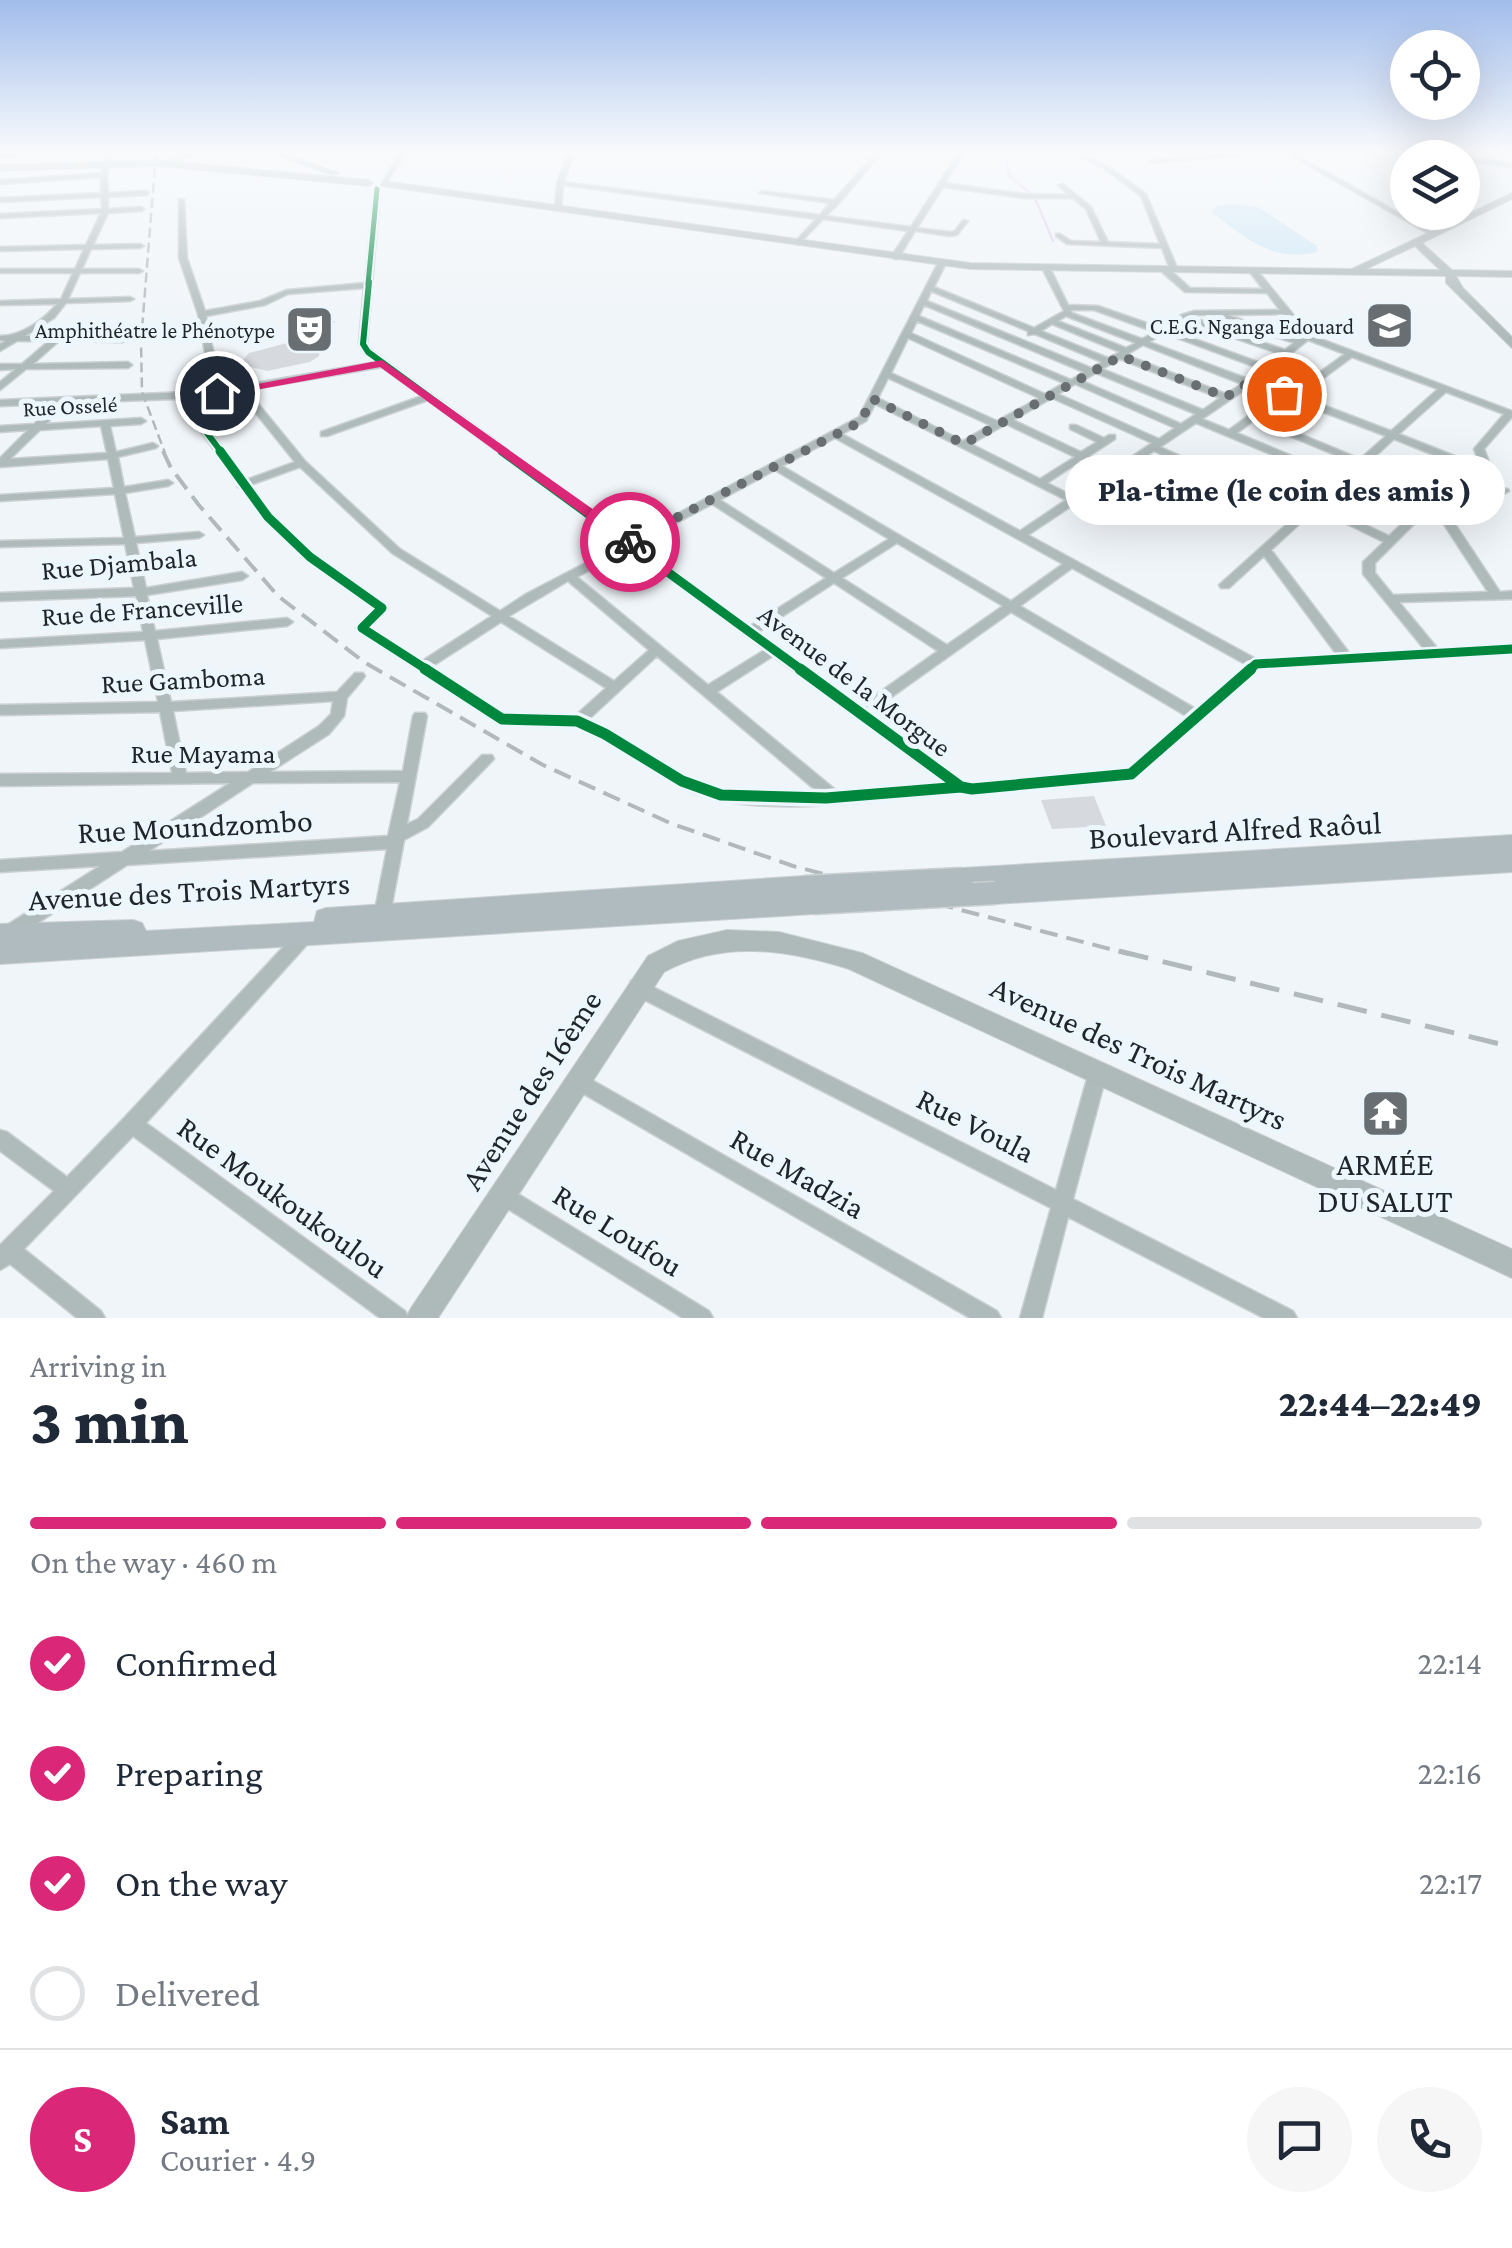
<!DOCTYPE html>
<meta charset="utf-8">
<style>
body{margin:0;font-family:"Crimson Pro",serif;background:#f6f6f7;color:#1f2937;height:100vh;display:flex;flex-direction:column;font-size:38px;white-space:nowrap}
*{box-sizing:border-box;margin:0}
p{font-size:32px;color:#747a83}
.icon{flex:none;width:55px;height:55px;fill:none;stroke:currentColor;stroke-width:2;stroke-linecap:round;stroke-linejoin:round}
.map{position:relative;height:1318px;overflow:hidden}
.sheet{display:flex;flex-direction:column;background:#fff;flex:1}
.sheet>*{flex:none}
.tools{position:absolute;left:1390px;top:30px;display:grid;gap:20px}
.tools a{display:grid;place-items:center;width:90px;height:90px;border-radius:50%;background:#fff;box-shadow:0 10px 40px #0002;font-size:50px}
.pin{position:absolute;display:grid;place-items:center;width:85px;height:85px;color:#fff;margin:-42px;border:5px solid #fff;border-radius:50%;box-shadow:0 2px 10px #0007}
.courier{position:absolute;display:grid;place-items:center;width:100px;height:100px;margin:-50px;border:8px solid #db2777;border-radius:50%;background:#fff;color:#222;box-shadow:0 2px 12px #0007}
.bubble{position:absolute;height:70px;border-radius:35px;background:#fff;box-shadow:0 10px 40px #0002;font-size:32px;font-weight:800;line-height:70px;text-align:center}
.head em{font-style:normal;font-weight:800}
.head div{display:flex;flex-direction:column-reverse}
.head{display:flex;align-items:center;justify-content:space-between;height:170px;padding:0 30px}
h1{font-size:65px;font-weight:800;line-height:75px}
.bar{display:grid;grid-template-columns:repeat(4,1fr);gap:15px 10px;align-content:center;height:120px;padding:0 30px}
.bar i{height:12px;border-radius:8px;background:#e0e1e3}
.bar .selected{background:#db2777}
.bar p{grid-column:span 4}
.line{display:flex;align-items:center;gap:25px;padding:0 30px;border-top:2px solid #e0e1e3}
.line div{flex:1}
.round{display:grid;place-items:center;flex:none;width:105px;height:105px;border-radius:52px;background:#f6f6f7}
ol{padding:0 30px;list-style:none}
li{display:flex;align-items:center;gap:30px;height:110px}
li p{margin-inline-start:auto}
li .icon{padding:10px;border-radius:50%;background:#db2777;color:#fff;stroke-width:4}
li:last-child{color:#747a83}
li i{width:55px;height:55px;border:5px solid #e0e1e3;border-radius:50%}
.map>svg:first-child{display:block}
.green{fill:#cde6f6}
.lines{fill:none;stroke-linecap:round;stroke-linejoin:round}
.stream{stroke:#d9cbf3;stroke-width:2.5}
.building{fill:#d6dadf}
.street-casing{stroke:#cbd0d3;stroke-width:3}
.secondary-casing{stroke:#cbd0d3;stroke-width:2}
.primary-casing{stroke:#cbd0d3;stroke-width:2}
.street{fill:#afbabb;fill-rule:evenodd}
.secondary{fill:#aeb9ba;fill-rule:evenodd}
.primary{fill:#afbbbe;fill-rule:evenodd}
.rail-far2{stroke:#b2b9bc;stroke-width:2.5;stroke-dasharray:10 5;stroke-linecap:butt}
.rail-far1{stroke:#b2b9bc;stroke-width:4;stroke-dasharray:18 9;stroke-linecap:butt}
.rail{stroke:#b2b9bc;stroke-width:5;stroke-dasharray:30 15;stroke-linecap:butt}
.primary-bridge-casing{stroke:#cbd0d3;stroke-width:25;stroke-linecap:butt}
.primary-bridge{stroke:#afbbbe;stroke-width:22}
.cycleway-far3-casing{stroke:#ecf6fd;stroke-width:9}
.cycleway-far2-casing{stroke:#ecf6fd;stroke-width:10}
.cycleway-far1-casing{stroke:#ecf6fd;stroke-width:14}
.cycleway-casing{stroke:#ecf6fd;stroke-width:18}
.cycleway-far3{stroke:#00873e;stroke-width:5}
.cycleway-far2{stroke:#00873e;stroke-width:6}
.cycleway-far1{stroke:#00873e;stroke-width:9}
.cycleway{stroke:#00873e;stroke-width:11}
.route{fill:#db2777}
.done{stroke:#686e72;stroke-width:10;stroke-dasharray:0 18}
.labels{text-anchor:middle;stroke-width:10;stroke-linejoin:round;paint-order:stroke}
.far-poi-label{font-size:22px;fill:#1f2529;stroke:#ecf6fd;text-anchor:end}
.far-street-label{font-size:22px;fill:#1f2529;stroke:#ecf6fd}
.street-label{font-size:28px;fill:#1f2529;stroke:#ecf6fd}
.near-street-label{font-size:32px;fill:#1f2529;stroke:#ecf6fd}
.near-poi-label{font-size:32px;fill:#1f2529;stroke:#ecf6fd}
</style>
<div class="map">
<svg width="1512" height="1318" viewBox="0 0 1512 1318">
<rect width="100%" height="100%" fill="#f0f5f9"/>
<!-- green -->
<path class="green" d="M1232,204L1258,207L1317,246V252C1271,263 1245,237 1211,212L1217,206Z"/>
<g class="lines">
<!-- stream -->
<path class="stream" d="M1005,153L1009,175L1035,198L1053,241"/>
</g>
<!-- building -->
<path class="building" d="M336,321L306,344L320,349L319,356L310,362L267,371L240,364L249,353L291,342L296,324Z
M1094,796L1106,826L1052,829L1041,800Z"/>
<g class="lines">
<defs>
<path id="street" d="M0,153H48L0,157Z
M106,153H112L107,175L108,193L146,191L149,193L146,195L108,197V209L141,207L144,209L141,211L108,213L93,245L140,244L144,246L140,248L91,249L82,269H139L143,271L139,273H80L68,299L130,297L134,299L130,301L66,303L54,318L25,336L123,338L127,340L123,342L59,341L33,364L128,362L132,365L128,368L26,369L0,390V382L16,369L0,370V364H22L49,341H17L0,351V344L6,341L0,340V336C22,336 43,320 57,304L0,305V301L61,299L73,273H0V269H75L84,249L0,251V247L86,245L101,213L0,218V214L102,209L101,197L0,202V198L101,193V177L0,184V180L101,173Z
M189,153H197L169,165L164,164Z
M400,153H406L385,185H381Z
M568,153H574L564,182L820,215L830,203L759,193L762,191L834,200L876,153H882L839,203L826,216L911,227L958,153H964L945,183L1024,194L1069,195L1058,185L1063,184L1091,207L1108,242L1160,244L1141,196L1102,167L1071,153H1079L1106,165L1146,194L1178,270L1171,272L1162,248L1067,244L1056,236V234H1060L1071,241L1101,242L1086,209L1073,198H1024L943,187L917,228L950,232L955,231L963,220L968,221L957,235L950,236L915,231L898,259H895L891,257L908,231L823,219L798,245L794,243L816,219L563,185L561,209L558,211L555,209L557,183Z
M1178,153H1185L1192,156L1273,153L1150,163L1147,161L1184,157Z
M1286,153H1293L1436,234L1431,235Z
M1419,153H1433L1458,158H1440Z
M1462,157L1512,163V167L1462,161Z
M377,187L380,189L367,344L371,350L630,539L859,417L939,261L946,263L934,287L1034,328L1064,311L1042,268L1043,266L1050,268L1068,305L1098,306L1161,328L1181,315L1194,311L1280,310L1267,293L1185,292L1161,271V267H1167L1190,288L1263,289L1249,271L1256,269L1310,335L1512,411V417L1484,449L1493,472L1492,475H1484L1394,439L1369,462V466L1363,467L1349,480V484L1343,485L1322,504L1389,536L1442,485L1508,489L1509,491L1504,494L1449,490L1439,500L1500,592L1512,591V599L1399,602L1438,649L1512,645V653L1259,668L1136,778L1131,779L972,795L960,792C886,800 763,819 693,793C651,777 617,735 573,725C548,719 525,731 497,722L358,631L356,628L358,625L375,608L306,559L264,519L242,488L238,487V483L202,433L207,430L210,431L246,480L295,462L238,391L202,398L66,403L46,424L141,418L146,421L141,424L110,426L116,452L153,443L158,446L156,448L118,457L124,487L168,480L173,483L168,486L125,493L135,537L199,532L204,535L199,538L136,543L146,588L242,572L248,576L242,580L147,595L155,631L287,618L293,622L287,626L157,639L171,702L337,692L355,673H363L365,676L363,679L347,698L344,716L329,734L270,772L403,771L413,716L415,713H425L427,716L407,824L418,819L482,755H492L494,759L428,827L404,840L389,920L387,925L381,927L375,925L373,920L387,849L127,865L16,937L10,939L4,937L2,932L4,927L100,866L0,872V860L122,852L230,783L0,786V774L172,773L160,712L0,715V705L158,702L145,640L0,648V640L143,632L136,596L0,601V593L134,588L125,544L0,547V541L124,538L115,494L0,501V495L114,488L108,459L0,467V458L28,430L0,432V426L34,424L55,404L0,406V400L212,391L198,314L179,258V199L184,200L187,258L205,311L260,301L287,290L365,283L374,189ZM364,288L359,344L365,354L377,362L221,389L206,316L265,305L288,294ZM931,291L1028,331V335L1035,334L1102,362L1091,368L927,301ZM924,305L1084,372L1071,380L919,316ZM1071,310H1094L1155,332L1142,339L1072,313ZM1284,314L1302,337L1299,339L1228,315ZM1196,315H1220V318L1294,343L1285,350L1192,317ZM1066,316L1136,343L1126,348L1058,321ZM917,321L1064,383L1045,394L911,333ZM1186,321L1280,354L1266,365L1170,330ZM1052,324L1120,352L1108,358L1041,331ZM1164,333L1261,369L1248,379L1149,342ZM908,338L1039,398L997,421L891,373ZM1308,340L1345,354L1291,393L1258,380ZM1143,345L1242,384L1226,394L1126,355ZM1352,357L1438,389L1391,431L1299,396ZM1120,359L1220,398L1203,410L1102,369ZM382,367L422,396L321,432V436H327L428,400L622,544L526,594L500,611L400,549L305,461L247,390ZM1096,373L1196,414L1181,424L1082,381ZM888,378L990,425L963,441L878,398ZM1075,384L1175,428L1159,439L1058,394ZM1252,385L1278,394L1229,430L1202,419ZM1446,392L1504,414L1474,449L1480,466L1399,434ZM1285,397L1289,399L1386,436L1360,459L1259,417ZM1052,398L1152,443L1115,468L1089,456L1115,439V435H1109L1104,438L1076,425H1070V429L1097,442L1081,452L1013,420ZM875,404L1066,500L1020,531L842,434L866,421ZM1253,421L1355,463L1340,476L1237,433ZM1196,423L1335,481L1303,510L1160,447ZM1006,424L1075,457L1040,479L971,444ZM101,426L107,453L10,459L40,430ZM835,438L1063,564L1011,601L782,466ZM1154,451L1297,515L1219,585L1221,588H1229L1264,556L1337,655L1258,660L1028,535ZM1082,460L1108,473L1073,496L1047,483ZM300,467L392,553L492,616L422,661L370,627L386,611L388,608L386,605L314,555L272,515L250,485ZM775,470L889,539L834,573L720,500ZM712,504L826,578L750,626L637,544ZM1432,506L1488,592L1393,595L1375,573V563ZM1316,509L1384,542L1363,562V574L1425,650L1350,654L1271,550L1306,518L1310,517ZM897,543L1003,606L947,645L842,578ZM629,549L765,650L708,685L577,577ZM1072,568L1247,665L1196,709L1020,606ZM568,581L649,650L614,681L509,616ZM834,583L938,651L860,706L758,632ZM1011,612L1188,717L1128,769L972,783L965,782L869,713ZM501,622L606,688L575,716L559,714L520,717L506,715L431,667ZM657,656L819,793C777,795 728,798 689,778C654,761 625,734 588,720ZM773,656L945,783L838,792L717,692ZM333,701L331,714L319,726L248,772L186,773L173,711ZM400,782L388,836L149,851L253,783Z
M306,927L312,929L314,934L312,939L146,1123L405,1311L409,1318H380L133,1136L24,1249L101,1311L105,1318H77L10,1264L0,1270V1245L54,1191L0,1151V1130L7,1132L67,1177L125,1117L300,929Z
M637,979L1056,1190L1089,1072L1092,1066L1098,1063L1104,1066L1107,1072L1073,1199L1293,1311L1297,1318H1264L1068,1217L1042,1318H1020L1051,1208L631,993L629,987L631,981Z
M576,1071L997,1311L1001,1318H970L570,1086L567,1080L570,1074Z
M502,1184L709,1311L713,1318H683L495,1201L492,1194L495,1187Z"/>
<path id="secondary" d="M270,153H282L339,173L332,175Z
M157,160L369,180L373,183L369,186L157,166L0,171V165Z
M384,181L970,263L1352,269L1512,193V199L1422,243L1452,270L1512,271V277L1456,276L1463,288L1512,337V348L1446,283V276L970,269L381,186ZM1415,246L1440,270L1366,269Z
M727,930L779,932L862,953L1512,1249V1278L849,969C788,950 723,939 664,972L438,1318H406L411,1308L648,956L678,941Z"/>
<path id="primary" d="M1512,835V872L995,904L986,901L983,893L985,888L962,890L953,886L950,879L953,872L962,868Z
M804,876L813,879L816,887L814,892L822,895L826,903L822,911L813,914L0,964V924L133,920L142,923L146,931L314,922L317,911L326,908Z"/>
</defs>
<!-- street casing -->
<use href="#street" class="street-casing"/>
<!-- secondary casing -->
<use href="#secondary" class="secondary-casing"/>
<!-- primary casing -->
<use href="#primary" class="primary-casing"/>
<!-- street -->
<use href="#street" class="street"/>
<!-- secondary -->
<use href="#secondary" class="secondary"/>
<!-- primary -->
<use href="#primary" class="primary"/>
<!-- rail-far2 -->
<path class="rail-far2" d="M156,153L141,342L142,392L165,453"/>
<!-- rail-far1 -->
<path class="rail-far1" d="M163,451L171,468L198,504L278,596L364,662L543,765L670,823L793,866L1129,954"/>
<!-- rail -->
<path class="rail" d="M1119,951L1512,1047"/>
<defs>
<path id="primary-bridge" d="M804,887L962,879
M813,903L995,893"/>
</defs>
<!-- primary-bridge casing -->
<use href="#primary-bridge" class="primary-bridge-casing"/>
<!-- primary-bridge -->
<use href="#primary-bridge" class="primary-bridge"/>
<defs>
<path id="cycleway-far3" d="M368,284L377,189"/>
<path id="cycleway-far2" d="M369,282L363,344L368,352L506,453
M207,433L222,453"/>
<path id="cycleway-far1" d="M220,451L268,517L310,557L382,608L362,628L429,671
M502,451L803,671
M1248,671L1256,664L1512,649"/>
<path id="cycleway" d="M425,669L502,719L577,721L605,734L682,781L721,795L826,798L961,787
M800,669L961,787L972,789L1131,774L1251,669"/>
</defs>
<!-- cycleway-far3 casing -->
<use href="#cycleway-far3" class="cycleway-far3-casing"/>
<!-- cycleway-far2 casing -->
<use href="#cycleway-far2" class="cycleway-far2-casing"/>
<!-- cycleway-far1 casing -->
<use href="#cycleway-far1" class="cycleway-far1-casing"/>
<!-- cycleway casing -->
<use href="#cycleway" class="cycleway-casing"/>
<!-- cycleway-far3 -->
<use href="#cycleway-far3" class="cycleway-far3"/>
<!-- cycleway-far2 -->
<use href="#cycleway-far2" class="cycleway-far2"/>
<!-- cycleway-far1 -->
<use href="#cycleway-far1" class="cycleway-far1"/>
<!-- cycleway -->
<use href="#cycleway" class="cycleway"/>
</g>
<!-- sky -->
<linearGradient id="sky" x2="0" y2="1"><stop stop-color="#a2bdec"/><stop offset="0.45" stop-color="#f8fafc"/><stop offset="1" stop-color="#f8fafc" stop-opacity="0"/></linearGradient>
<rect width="1512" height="337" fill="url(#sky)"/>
<!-- route -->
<path class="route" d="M382,360L635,539V545H625L380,367L217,397L211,393Z"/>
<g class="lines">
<!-- done -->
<path class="done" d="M630,542L860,422L873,399L964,444L1121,356L1226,397L1251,381L1284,394"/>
</g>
<!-- icons -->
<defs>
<symbol id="school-square" viewBox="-11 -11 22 22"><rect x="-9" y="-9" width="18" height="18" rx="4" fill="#686e72" stroke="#ecf6fd"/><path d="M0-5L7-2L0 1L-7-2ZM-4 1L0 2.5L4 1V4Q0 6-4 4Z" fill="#fff"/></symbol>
<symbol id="theatre-square" viewBox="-11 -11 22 22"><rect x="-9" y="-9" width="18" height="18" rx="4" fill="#686e72" stroke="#ecf6fd"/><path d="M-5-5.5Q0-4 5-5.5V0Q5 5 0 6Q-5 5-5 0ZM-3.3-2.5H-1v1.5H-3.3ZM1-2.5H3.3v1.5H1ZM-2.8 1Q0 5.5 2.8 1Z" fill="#fff"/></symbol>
<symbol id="temple-square" viewBox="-11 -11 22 22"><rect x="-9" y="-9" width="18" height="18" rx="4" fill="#686e72" stroke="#ecf6fd"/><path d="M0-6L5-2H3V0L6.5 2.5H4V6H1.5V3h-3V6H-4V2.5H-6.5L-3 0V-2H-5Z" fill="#fff"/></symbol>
</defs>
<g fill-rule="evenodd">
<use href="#school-square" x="1362" y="298" width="55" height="55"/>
<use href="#theatre-square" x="282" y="302" width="55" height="55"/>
<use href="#temple-square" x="1358" y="1086" width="55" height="55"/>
</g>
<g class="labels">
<!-- far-poi labels -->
<g class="far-poi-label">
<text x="1354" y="334">C.E.G. Nganga Edouard</text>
<text x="275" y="338">Amphithéatre le Phénotype</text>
</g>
<!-- far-street labels -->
<g class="far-street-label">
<text transform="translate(70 406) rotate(-3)" y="8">Rue Osselé</text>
</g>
<!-- street labels -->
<g class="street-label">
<text transform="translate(119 563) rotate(-5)" y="10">Rue Djambala</text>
<text transform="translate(142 609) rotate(-4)" y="10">Rue de Franceville</text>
<text transform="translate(183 679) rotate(-3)" y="10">Rue Gamboma</text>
<text transform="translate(855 680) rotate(37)" y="10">Avenue de la Morgue</text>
<text x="203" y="763">Rue Mayama</text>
</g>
<!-- near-street labels -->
<g class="near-street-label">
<text transform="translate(195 826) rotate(-3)" y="11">Rue Moundzombo</text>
<text transform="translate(1235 830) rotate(-3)" y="11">Boulevard Alfred Raôul</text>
<text transform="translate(189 891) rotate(-3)" y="11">Avenue des Trois Martyrs</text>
<text transform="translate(1139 1053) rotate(25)" y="11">Avenue des Trois Martyrs</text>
<text transform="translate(531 1090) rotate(-57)" y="11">Avenue des 16ème</text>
<text transform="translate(976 1125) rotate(27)" y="11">Rue Voula</text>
<text transform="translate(798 1173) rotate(30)" y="11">Rue Madzia</text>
<text transform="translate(283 1197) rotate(36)" y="11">Rue Moukoukoulou</text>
<text transform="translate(618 1230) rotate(32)" y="11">Rue Loufou</text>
</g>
<!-- near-poi labels -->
<g class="near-poi-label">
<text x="1385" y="1175">ARMÉE<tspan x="1385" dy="37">DU SALUT</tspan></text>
</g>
</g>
</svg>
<div class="tools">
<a><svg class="icon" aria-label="locate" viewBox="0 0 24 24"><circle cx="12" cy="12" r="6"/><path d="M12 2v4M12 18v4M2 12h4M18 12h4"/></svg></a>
<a><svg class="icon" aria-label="layers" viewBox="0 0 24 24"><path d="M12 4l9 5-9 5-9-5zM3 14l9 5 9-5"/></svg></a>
</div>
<div class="pin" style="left:1284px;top:394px;background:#ea580c"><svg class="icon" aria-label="bag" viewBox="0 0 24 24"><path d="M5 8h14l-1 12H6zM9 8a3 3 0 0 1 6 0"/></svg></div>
<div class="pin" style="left:217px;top:393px;background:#1f2937"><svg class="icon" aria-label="home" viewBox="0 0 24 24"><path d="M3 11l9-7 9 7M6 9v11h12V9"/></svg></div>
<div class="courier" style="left:630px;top:542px"><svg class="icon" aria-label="bike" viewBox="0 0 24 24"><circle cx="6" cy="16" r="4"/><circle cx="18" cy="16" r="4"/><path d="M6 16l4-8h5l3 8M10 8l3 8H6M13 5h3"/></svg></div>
<div class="bubble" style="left:1065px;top:455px;width:440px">Pla-time (le coin des amis )</div>
</div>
<section class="sheet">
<div class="head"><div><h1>3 min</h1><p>Arriving in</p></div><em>22:44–22:49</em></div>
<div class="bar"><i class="selected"></i><i class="selected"></i><i class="selected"></i><i></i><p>On the way · 460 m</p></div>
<ol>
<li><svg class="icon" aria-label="check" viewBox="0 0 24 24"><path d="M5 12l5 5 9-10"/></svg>Confirmed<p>22:14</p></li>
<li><svg class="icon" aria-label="check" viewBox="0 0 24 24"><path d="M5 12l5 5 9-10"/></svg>Preparing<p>22:16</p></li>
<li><svg class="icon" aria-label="check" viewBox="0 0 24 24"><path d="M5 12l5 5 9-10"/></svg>On the way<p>22:17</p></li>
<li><i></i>Delivered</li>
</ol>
<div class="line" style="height:180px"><b class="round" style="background:#db2777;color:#fff">S</b><div><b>Sam</b><p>Courier · 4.9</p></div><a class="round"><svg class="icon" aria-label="chat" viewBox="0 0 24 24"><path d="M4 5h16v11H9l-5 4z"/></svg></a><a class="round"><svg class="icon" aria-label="phone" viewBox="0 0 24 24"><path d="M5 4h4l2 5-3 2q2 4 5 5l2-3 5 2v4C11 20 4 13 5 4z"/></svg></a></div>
</section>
